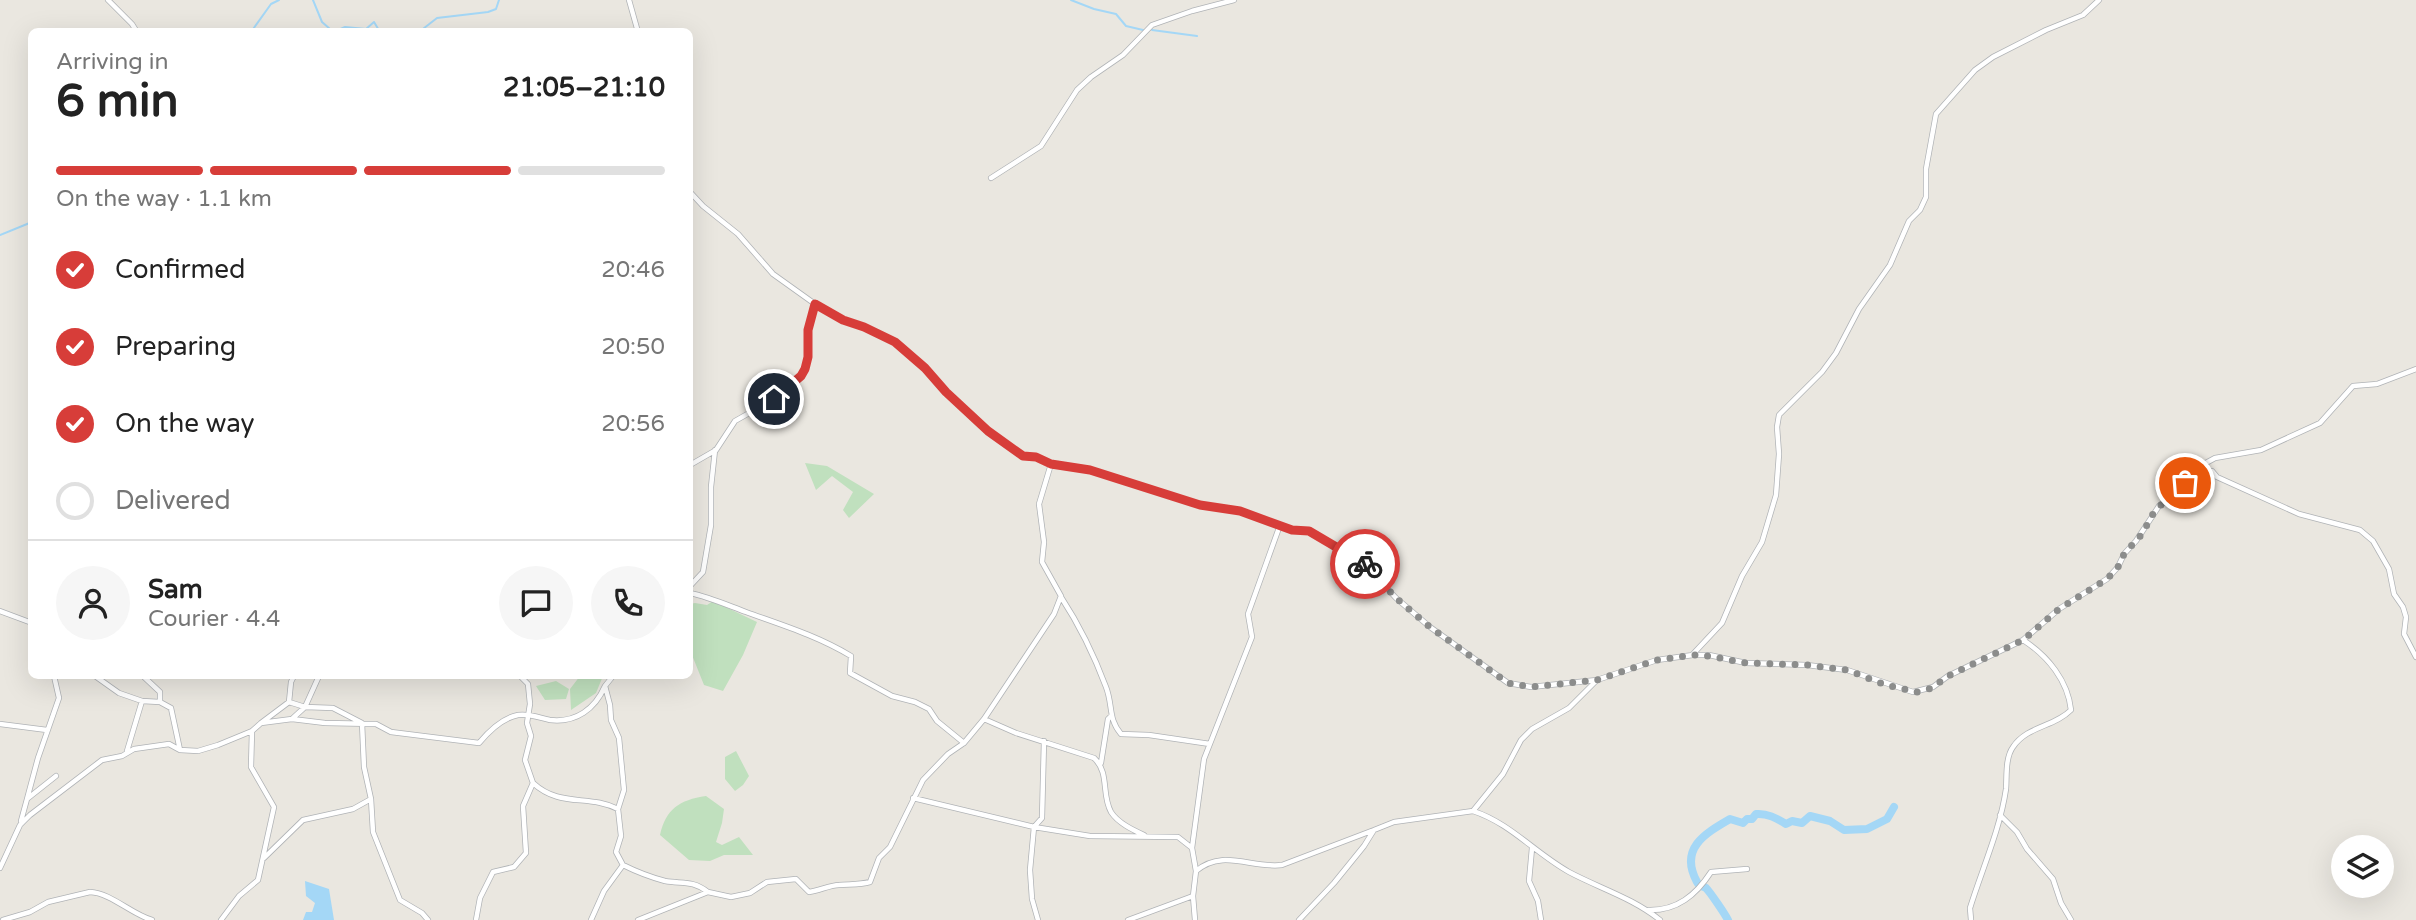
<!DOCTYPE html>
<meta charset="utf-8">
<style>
body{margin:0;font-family:"Varela Round",sans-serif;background:#f6f6f6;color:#222;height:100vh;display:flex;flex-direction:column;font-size:26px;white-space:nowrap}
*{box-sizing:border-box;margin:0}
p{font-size:23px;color:#767676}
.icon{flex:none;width:38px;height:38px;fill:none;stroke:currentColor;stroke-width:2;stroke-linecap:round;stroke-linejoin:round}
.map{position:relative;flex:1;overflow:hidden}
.side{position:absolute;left:28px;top:28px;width:665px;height:651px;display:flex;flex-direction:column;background:#fff;border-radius:10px;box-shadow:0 7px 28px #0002}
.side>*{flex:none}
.tools{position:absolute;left:2331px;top:835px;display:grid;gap:14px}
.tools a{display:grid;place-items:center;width:63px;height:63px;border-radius:50%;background:#fff;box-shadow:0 7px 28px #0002;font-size:35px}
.pin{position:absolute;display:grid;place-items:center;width:60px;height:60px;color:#fff;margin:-30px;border:4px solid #fff;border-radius:50%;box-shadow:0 2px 7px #0007}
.courier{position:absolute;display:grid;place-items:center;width:70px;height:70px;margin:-35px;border:5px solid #d73d39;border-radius:50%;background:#fff;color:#222;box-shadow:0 2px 9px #0007}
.head em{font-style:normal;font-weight:700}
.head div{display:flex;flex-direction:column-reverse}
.head{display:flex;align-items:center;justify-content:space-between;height:119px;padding:0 28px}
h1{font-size:46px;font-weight:700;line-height:52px}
.bar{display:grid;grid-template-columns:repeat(4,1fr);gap:10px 7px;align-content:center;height:84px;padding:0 28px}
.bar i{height:9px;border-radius:5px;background:#e0e0e0}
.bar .active{background:#d73d39}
.bar p{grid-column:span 4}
.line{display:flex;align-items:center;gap:18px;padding:0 28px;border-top:2px solid #e0e0e0}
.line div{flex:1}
.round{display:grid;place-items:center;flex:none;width:74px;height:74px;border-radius:37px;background:#f6f6f6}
ol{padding:0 28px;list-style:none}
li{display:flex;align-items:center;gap:21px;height:77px}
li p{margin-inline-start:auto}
li .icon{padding:7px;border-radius:50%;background:#d73d39;color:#fff;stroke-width:4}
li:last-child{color:#767676}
li i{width:38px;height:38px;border:4px solid #e0e0e0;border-radius:50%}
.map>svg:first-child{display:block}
.green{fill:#c0e0be}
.water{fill:#a4d7f6}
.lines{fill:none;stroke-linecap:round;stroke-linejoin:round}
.stream{stroke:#a4d7f6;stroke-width:2}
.river{stroke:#a4d7f6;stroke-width:8}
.minor-casing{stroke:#b0b3b6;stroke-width:6}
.minor{stroke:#fff;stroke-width:4.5}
.done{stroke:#8c8d8c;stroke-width:7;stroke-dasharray:0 12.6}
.route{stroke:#d73d39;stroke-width:9}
</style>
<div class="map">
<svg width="2416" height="920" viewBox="0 0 2416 920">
<rect width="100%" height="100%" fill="#eae7e0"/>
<!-- green -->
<path class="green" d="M805,463L827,466L874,494L849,518L843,510L853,492L832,476L816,490Z
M713,601L757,622L743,655L723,691L704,685L690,650V604L695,603L707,605Z
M580,676H603L596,693L571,710L570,689Z
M556,681L569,689L566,699L545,700L536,686Z
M736,751L749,776L743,785L735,791L725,779V757Z
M706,796L724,809L722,823L716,842L722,845L739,837L753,855H724L710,861L689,860L660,835C666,809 679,800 706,796Z"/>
<!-- water -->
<path class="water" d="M305,881L329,889L334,920H303L306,912H312L315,903L306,896Z"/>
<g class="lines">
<!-- stream -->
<path class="stream" d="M313,0L322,22L330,29L336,31L345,27L366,29L374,22L380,32
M1071,0L1094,9L1116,14L1126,26L1143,30
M1152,30L1197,36
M251,32L271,4L279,0
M419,32L437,18L488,12L496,9L499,0
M0,235L32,222"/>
<!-- river -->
<path class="river" d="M1728,920C1725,914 1710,892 1706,888C1701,885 1700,888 1697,882C1679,849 1704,834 1730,819L1743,823L1747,819H1752L1756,814C1767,813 1776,818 1786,824L1792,821L1802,823L1810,816L1830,821L1844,830L1867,829L1887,819L1894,807"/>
<defs>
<path id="minor" d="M108,0L132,24L137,32
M629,0L638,32
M991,178L1041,146L1077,90L1091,77L1123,55L1152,25L1192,11L1234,0
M690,192L703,206L738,234L773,274L815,304L843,320L864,327L895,342L925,368L945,392L988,431L1023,456L1036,457L1051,464L1090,470L1200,505L1240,511L1292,530L1309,531L1364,564L1396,598L1430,627L1508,683L1531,687L1597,680
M690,465L716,450L735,421L774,399L801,377L805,369L808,357V330L815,304
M2196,472L2212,471L2217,477L2299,514L2360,530L2373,541L2389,569L2394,594L2403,607L2406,617L2404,634L2416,657
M690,586L703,572L711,525V487L715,450
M690,593C709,597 727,605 746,612C782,625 818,636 851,656L850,673L892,696L915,702L929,709L937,721L964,743
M1061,597C1080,626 1094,655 1106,687C1113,705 1108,719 1121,734L1149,735L1210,744
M0,611L32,623
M1693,654L1722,623L1742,576L1762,542L1776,495L1779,454L1777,427L1779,415L1822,372L1836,353L1859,309L1890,265L1909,221L1920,210L1926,197V169L1936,114L1975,70L1993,57L2046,30L2083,15L2099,0
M95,676L119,693L142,701
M143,676L160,692V702
M289,702L305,707L333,708L362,723L364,767L371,799L373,832L400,900L422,913L428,920
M293,718L305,707L319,676
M984,719L1016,733L1094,758C1110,773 1101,794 1111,812C1118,823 1133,830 1144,835
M261,723L289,702L291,682L294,676
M0,724L47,730
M127,751L142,701L160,702L171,708L180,750
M1101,763L1108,719L1112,715
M533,783C560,808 589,794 618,809
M913,798L1034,827L1090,836L1178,837L1192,848L1196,871
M27,799L38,758L59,698L54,676
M1473,811C1510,823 1535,853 1569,872C1599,888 1633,898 1660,920
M2000,815L2017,832L2027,849L2053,879L2061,903L2071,920
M21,821L27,799L56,776
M1192,848L1204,759L1252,637L1248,614L1280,525
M1532,848L1529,881L1538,901L1541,920
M264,858L303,820L353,809L371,799
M623,865C637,872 650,877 665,881C682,884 693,880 708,892
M0,868L20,825L30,815L102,760L122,756L134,749L169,744L180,750L198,751L218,745L252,731L261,723L292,719L325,723L376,724L391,732L479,743C489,731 502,718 518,715C529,713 540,718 550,720C576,723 595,709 605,686
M1193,896L1195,920
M1648,910C1677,911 1696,895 1711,872L1747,869
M3,920L30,912L48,902L90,892C111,893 131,914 152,920
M221,920L239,896L258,880L274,807L251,767L252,731
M476,920L480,898L493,872L514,867L526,853L523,806L533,783L525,760L531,736L527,723L530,704L528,684L520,676
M591,920L604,891L623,865L616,852L621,836L618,809L624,790L619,738L611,720L610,705L605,686L613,676
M638,920L708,892L731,897L750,893L767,882L796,879L809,892C819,891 830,885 839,885C850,884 859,885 870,882L879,858L890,847L923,780L948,754L964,743L984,719L1054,614L1061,596L1042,562L1044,542L1039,504L1051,464
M1038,920L1032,899L1030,870L1034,827L1042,818L1044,741
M1128,920L1193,896L1196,871C1223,848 1252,869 1282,865L1374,830
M1299,920L1334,883L1364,846L1374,830L1394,822L1473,811L1503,774L1521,740L1532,729L1569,708L1597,680L1657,660L1693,655H1709L1746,663L1807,665L1847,670L1913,692L1933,687L1948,676L2023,640L2059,609L2107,579L2118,567L2124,554L2136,541L2159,506L2178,492L2204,464L2215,458L2261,450L2320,423L2353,386L2377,384L2416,369
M1971,920L1970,908C1982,869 2000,830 2006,789C2007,777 2005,758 2013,747C2027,726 2054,727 2071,710C2068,681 2048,656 2023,640"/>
</defs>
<!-- minor casing -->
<use href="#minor" class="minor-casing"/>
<!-- minor -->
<use href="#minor" class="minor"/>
</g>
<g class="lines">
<!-- done -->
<path class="done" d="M1365,564L1396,598L1430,627L1508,683L1531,687L1597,680L1657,660L1693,655L1709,656L1746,663L1807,665L1847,670L1886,685L1917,692L1932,688L1948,676L2023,640L2059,609L2107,579L2118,567L2124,554L2142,534L2154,512L2167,499L2178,492L2185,483"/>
<!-- route -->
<path class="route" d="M774,399L801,376L805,369L808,357V330L815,304L843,320L864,327L895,342L925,368L946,392L988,431L1023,456L1036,457L1051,464L1090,470L1200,505L1240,511L1292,530L1309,531L1365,564"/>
</g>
</svg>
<div class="tools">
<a><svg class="icon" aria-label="layers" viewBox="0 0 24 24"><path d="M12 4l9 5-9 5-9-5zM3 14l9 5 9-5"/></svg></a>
</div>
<div class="pin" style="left:2185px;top:483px;background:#ea580c"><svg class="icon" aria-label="bag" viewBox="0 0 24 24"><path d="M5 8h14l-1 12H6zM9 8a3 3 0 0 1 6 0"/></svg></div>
<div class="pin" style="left:774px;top:399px;background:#1f2937"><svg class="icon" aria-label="home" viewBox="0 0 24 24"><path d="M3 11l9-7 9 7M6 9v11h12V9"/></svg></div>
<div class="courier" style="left:1365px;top:564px"><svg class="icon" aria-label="bike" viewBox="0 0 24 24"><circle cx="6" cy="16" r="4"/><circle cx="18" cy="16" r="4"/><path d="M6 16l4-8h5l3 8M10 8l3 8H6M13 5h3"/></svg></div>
<section class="side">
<div class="head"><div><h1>6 min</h1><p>Arriving in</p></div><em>21:05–21:10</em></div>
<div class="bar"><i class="active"></i><i class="active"></i><i class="active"></i><i></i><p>On the way · 1.1 km</p></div>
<ol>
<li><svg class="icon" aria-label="check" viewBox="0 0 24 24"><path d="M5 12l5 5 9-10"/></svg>Confirmed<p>20:46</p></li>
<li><svg class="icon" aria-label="check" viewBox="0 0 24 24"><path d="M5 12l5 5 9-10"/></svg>Preparing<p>20:50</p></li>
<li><svg class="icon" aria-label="check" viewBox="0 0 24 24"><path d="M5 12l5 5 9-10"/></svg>On the way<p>20:56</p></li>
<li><i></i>Delivered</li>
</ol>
<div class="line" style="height:126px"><a class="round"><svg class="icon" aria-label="person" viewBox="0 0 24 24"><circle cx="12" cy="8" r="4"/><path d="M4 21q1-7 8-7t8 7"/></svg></a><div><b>Sam</b><p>Courier · 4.4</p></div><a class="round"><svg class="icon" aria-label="chat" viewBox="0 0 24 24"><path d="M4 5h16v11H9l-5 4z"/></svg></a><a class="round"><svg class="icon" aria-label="phone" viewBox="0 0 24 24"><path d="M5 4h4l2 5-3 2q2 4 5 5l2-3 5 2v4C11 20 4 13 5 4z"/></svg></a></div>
</section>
</div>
